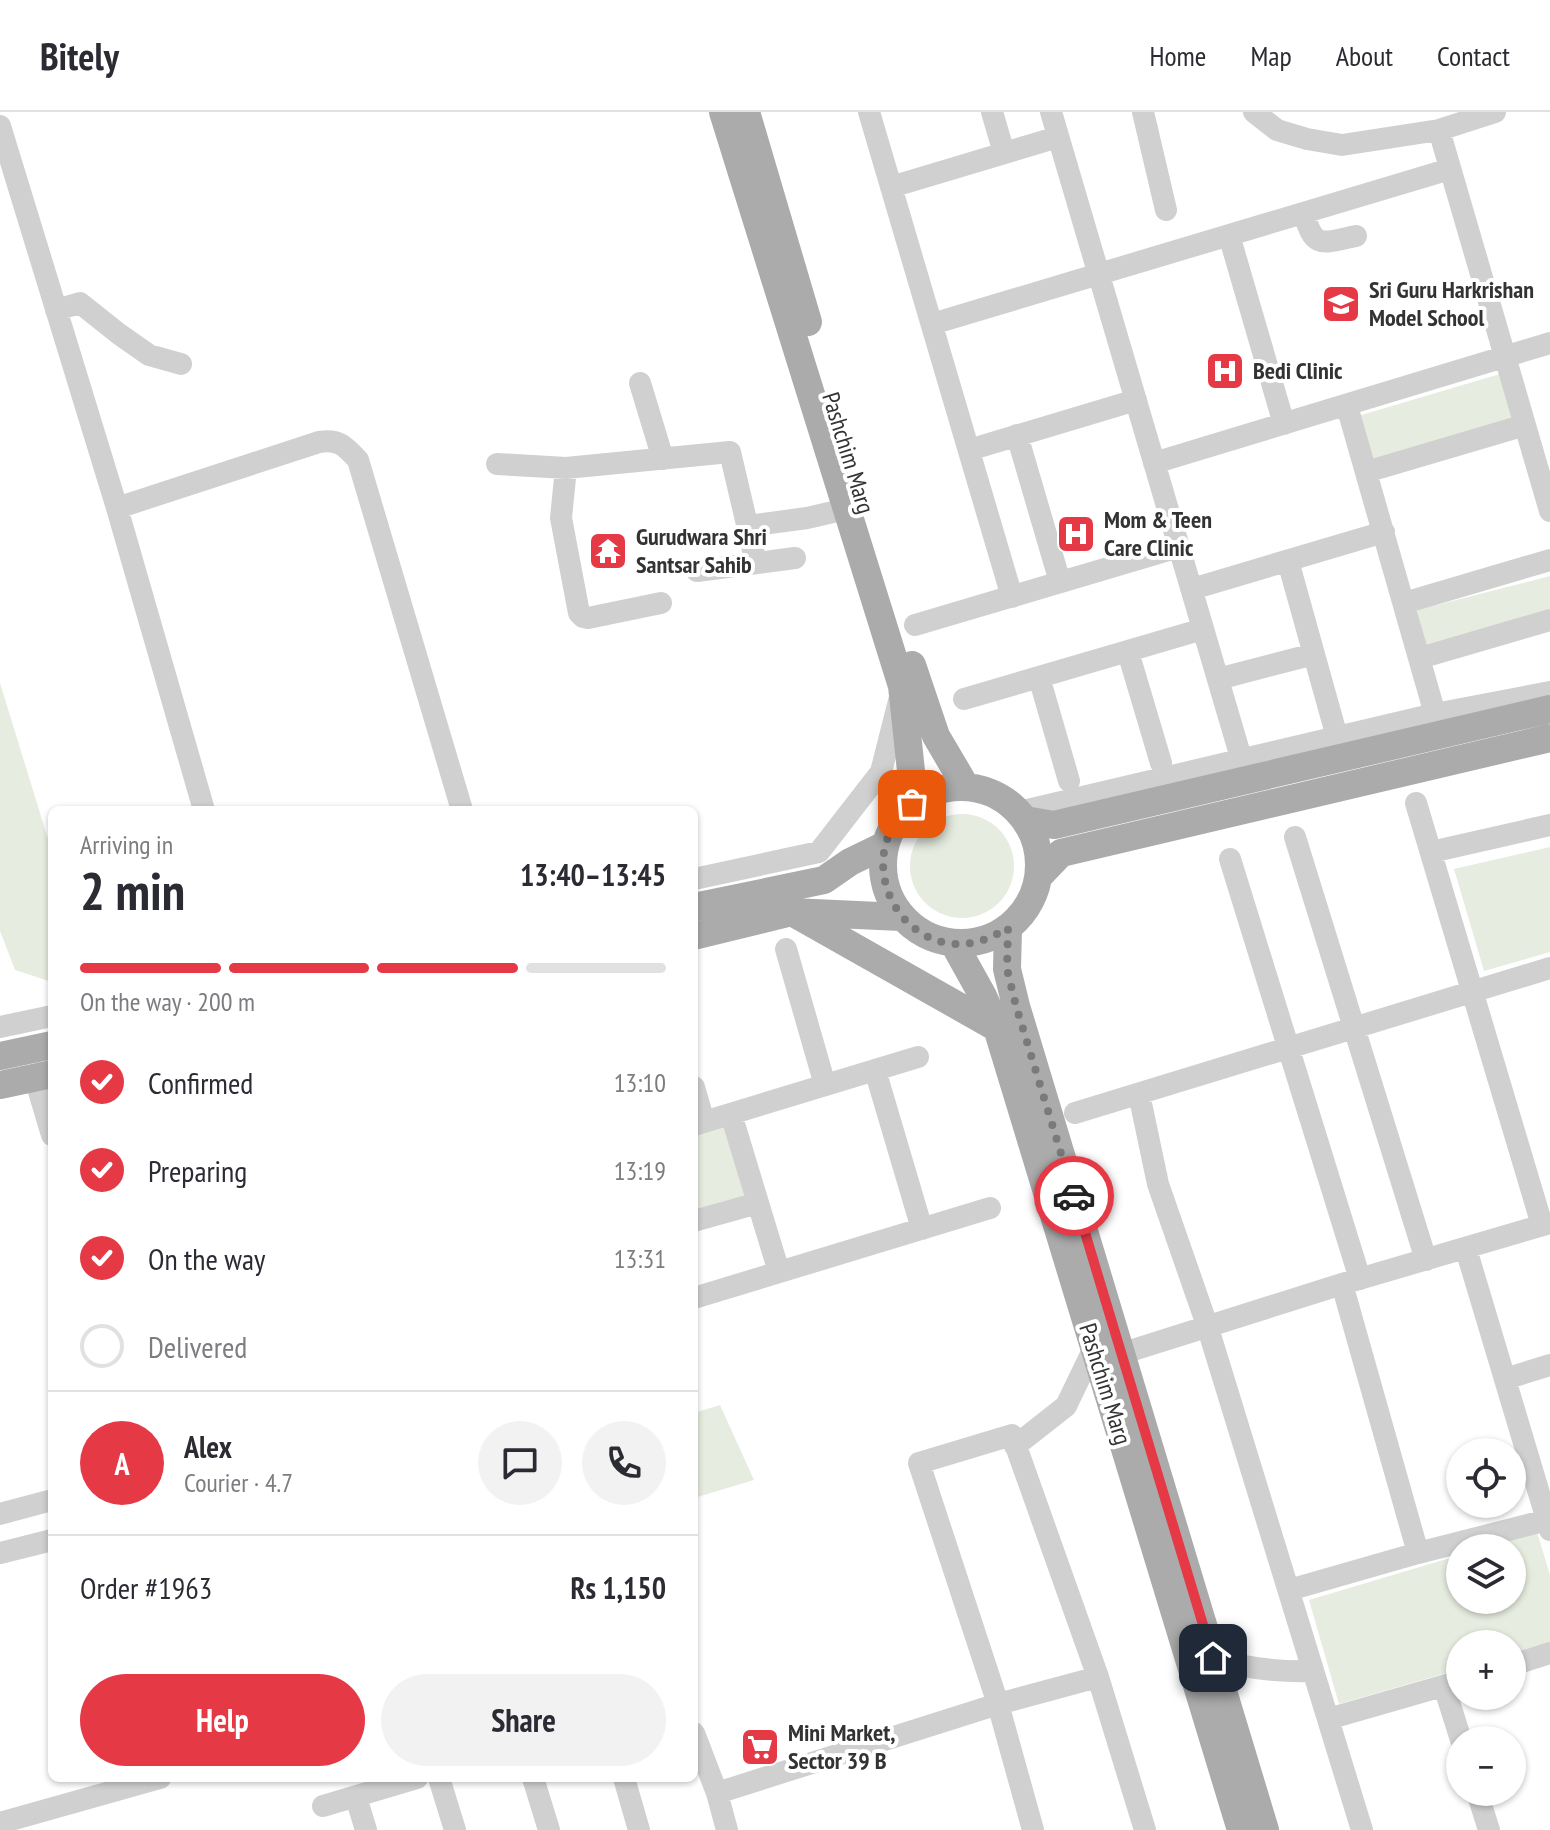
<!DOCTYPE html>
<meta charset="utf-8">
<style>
body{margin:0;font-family:"PT Sans Narrow",sans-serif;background:#f2f2f3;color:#2b2b33;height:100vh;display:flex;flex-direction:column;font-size:30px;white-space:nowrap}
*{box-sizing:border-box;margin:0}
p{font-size:26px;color:#7c7c81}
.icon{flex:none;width:44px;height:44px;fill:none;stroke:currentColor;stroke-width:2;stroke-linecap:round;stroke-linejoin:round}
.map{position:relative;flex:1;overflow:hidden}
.panel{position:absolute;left:48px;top:694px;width:650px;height:976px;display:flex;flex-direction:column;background:#fff;border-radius:12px;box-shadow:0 2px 6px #0004}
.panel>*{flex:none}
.buttons{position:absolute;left:1446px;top:1326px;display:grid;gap:16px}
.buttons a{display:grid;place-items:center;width:80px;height:80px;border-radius:50%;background:#fff;box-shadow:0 2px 6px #0004;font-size:40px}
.pin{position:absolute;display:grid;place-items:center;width:68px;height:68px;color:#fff;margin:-34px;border-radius:16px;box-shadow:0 4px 12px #0006}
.courier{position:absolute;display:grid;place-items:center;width:80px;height:80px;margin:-40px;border:6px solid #e63946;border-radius:50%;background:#fff;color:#222;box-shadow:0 2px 10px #0007}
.overview em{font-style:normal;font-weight:700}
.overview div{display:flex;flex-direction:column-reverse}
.overview{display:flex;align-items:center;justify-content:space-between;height:136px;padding:0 32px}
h1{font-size:52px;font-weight:700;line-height:60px}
.bar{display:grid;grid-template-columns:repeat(4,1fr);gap:12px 8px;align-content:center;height:96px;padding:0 32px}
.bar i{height:10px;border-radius:6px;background:#e1e1e2}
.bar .on{background:#e63946}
.bar p{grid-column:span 4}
.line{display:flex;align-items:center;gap:20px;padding:0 32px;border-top:2px solid #e1e1e2}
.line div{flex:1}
.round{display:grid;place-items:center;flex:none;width:84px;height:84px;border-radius:42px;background:#f2f2f3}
ol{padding:0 32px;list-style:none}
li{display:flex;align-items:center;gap:24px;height:88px}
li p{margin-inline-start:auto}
li .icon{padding:8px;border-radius:50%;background:#e63946;color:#fff;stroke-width:4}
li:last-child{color:#7c7c81}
li i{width:44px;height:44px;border:4px solid #e1e1e2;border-radius:50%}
.action{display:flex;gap:16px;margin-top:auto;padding:16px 32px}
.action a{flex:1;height:92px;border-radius:48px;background:#e63946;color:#fff;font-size:32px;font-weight:700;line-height:92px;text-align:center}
.action a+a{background:#f2f2f3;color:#2b2b33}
header{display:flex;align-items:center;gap:48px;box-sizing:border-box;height:112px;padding:0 40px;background:#fff;border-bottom:2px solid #e1e1e2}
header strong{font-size:38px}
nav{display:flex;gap:44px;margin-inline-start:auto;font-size:28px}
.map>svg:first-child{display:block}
.green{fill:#e6ecdf}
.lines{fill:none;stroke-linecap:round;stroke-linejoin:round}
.minor{stroke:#d0d0d0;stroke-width:22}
.major{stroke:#ababab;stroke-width:28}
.done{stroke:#7a7a7a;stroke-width:8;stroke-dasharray:0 14.4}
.route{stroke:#e63946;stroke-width:10}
.labels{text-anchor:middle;stroke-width:8;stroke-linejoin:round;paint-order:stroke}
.poi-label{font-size:24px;font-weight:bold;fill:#333;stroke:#fff;text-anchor:start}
.street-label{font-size:24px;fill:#333;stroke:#fff}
</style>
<header>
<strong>Bitely</strong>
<nav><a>Home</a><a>Map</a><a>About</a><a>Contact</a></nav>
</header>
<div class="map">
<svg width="1550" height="1718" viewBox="0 0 1550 1718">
<rect width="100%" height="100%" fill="#fff"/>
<!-- green -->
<path class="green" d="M1500,262L1513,308L1372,351L1358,304Z
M1550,464V502L1426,534L1417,498Z
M0,571L52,740V870L15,858L0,819Z
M910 754a52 52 0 1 1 104 0a52 52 0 1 1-104 0Z
M1550,735V840L1484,859L1454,757Z
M725,1012L746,1088L694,1103V1021Z
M720,1293L754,1368L694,1386V1301Z
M1537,1420L1550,1463V1530L1512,1541V1532H1460V1557L1339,1592L1309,1488L1460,1443V1488H1512V1436H1483Z"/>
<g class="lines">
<!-- minor -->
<path class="minor" d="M869,0L1012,485
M992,0L1004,41
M1051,0L1239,639
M1143,0L1166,98
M1254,0L1277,18L1307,27L1342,33L1439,18L1495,0
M0,14L117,396L319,330C339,327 345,334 358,348L462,698
M1439,18L1550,399
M891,75L1058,25
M1304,101C1314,138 1322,131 1356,124
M1229,123L1284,312
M56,198L80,191L119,222L149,243L181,252
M932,212L1450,57
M640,271L663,347
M1347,294L1435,602
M1017,323L1060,470
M969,338L1136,288
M1154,351L1550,231
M497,352L566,356L730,340L756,451
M566,356L561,406L579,501L583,505L588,506L661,491
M1366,360L1525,313
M117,396L204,698
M748,414L807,406L846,397
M1288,449L1337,625
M697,459L795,446
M1192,477L1384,420
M1404,491L1550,448
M915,513L1179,435
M1128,540L1161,651
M1420,546L1550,508
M1039,565L1069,669
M1218,567L1314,542
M964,587L1203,517
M1416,691L1542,1113
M1019,700L1435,602L1550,580
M1295,725L1426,1148
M1431,740L1550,713
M1230,747L1360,1167
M694,767L819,740L881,660L899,589
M786,837L825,973
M0,915L52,904
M875,958L922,1117
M35,966L52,1023
M694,975L704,1010
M1139,982L1158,1072L1207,1213L1362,1718
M1075,1001L1550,856
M731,1002L779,1160
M694,1013L918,945
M694,1109L758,1091
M1466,1137L1550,1418
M1342,1172L1418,1441
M694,1186L990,1096
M1133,1238L1342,1172L1550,1111
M1505,1267L1550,1253
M1015,1334L1066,1294L1094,1236
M0,1402L52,1388
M0,1441L52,1428
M1289,1478L1418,1441L1547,1408
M1213,1546C1246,1557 1279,1560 1313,1559
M1512,1553L1550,1541
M1444,1574L1461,1628
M1328,1607L1460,1569
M694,1621L717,1681L727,1718
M439,1666L455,1718
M533,1666L549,1718
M624,1666L639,1718
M1477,1680L1489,1718
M717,1681L998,1592L1098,1565
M356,1685L366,1718
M323,1694L417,1666
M0,1711L160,1666
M1033,1718L998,1592L919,1351L1012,1323L1098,1565L1145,1718"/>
<!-- major -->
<path class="major" d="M723,0L902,574L911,659L912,692
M746,0L808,210
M912,553L936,624L966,675
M883 753a78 78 0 1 1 156 0a78 78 0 1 1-156 0Z
M1025,708L1054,713L1550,597
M1039,764L1061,741L1550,626
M694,795L824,768L850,750L885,733
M792,800L997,916
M1008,816L1007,857L1016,894L1265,1718
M694,824L792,800L901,805
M954,832L983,884L997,916L1241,1718
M0,944L52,933
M0,973L52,962"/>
</g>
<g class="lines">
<!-- done -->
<path class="done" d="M912,692C904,700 897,707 892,716C866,765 900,828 955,832C975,833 991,826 1008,816L1007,857L1016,894L1074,1084"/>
<!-- route -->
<path class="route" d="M1074,1084L1213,1546"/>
</g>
<!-- icons -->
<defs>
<symbol id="school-square" viewBox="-11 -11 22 22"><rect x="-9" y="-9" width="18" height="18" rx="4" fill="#e63946" stroke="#fff"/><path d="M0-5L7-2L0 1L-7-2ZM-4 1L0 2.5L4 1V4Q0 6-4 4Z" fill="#fff"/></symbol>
<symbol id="hospital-square" viewBox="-11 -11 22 22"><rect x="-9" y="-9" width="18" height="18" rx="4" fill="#e63946" stroke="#fff"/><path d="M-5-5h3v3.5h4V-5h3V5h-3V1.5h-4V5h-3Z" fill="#fff"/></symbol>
<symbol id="temple-square" viewBox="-11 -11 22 22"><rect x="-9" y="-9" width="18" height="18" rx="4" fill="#e63946" stroke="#fff"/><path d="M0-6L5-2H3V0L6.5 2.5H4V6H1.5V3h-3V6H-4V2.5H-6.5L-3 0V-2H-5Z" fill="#fff"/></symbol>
<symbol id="supermarket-square" viewBox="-11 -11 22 22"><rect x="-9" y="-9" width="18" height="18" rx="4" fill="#e63946" stroke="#fff"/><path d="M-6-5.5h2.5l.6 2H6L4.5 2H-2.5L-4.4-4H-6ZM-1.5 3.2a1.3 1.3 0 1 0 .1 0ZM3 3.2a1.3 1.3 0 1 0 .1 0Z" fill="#fff"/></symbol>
</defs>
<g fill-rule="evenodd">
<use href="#school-square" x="1319" y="170" width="44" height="44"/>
<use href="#hospital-square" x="1203" y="237" width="44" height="44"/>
<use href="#hospital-square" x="1054" y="400" width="44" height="44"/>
<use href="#temple-square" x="586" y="417" width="44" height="44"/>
<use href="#supermarket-square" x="738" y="1613" width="44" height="44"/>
</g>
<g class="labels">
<!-- poi labels -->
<g class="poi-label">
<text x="1369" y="186">Sri Guru Harkrishan<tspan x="1369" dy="28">Model School</tspan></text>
<text x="1253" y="267">Bedi Clinic</text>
<text x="1104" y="416">Mom &amp; Teen<tspan x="1104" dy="28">Care Clinic</tspan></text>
<text x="636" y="433">Gurudwara Shri<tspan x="636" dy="28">Santsar Sahib</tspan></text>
<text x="788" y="1629">Mini Market,<tspan x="788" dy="28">Sector 39 B</tspan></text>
</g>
<!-- street labels -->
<g class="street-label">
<text transform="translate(848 341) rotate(73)" y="8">Pashchim Marg</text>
<text transform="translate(1105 1272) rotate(73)" y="8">Pashchim Marg</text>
</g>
</g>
</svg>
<div class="buttons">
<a><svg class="icon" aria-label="locate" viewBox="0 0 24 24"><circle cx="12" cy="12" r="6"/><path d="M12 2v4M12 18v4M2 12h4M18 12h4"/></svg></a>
<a><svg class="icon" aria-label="layers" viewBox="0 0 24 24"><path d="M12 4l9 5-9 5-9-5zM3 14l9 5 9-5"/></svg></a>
<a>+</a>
<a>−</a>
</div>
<div class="pin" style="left:912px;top:692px;background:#ea580c"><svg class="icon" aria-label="bag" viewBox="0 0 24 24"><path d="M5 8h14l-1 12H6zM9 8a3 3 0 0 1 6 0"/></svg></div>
<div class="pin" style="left:1213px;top:1546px;background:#1f2937"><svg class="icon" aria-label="home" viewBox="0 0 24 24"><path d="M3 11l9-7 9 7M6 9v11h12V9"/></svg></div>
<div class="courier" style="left:1074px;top:1084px"><svg class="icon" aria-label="car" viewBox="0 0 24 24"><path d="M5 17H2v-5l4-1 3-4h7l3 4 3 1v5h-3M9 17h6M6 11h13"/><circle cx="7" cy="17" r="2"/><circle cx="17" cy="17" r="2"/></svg></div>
<section class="panel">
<div class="overview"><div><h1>2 min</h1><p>Arriving in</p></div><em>13:40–13:45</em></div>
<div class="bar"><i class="on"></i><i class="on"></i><i class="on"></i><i></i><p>On the way · 200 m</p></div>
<ol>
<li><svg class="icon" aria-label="check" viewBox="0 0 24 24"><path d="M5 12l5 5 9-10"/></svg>Confirmed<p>13:10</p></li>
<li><svg class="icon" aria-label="check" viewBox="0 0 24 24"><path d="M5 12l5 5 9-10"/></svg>Preparing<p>13:19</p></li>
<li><svg class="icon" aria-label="check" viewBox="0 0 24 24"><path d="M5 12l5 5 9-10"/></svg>On the way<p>13:31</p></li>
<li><i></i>Delivered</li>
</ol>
<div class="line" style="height:144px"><b class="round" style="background:#e63946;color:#fff">A</b><div><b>Alex</b><p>Courier · 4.7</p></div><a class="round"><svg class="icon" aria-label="chat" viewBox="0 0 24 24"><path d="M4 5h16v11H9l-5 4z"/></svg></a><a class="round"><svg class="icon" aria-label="phone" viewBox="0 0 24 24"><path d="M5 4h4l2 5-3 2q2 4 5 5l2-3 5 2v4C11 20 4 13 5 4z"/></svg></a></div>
<div class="line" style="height:104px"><div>Order #1963</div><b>Rs 1,150</b></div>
<div class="action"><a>Help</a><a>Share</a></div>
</section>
</div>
